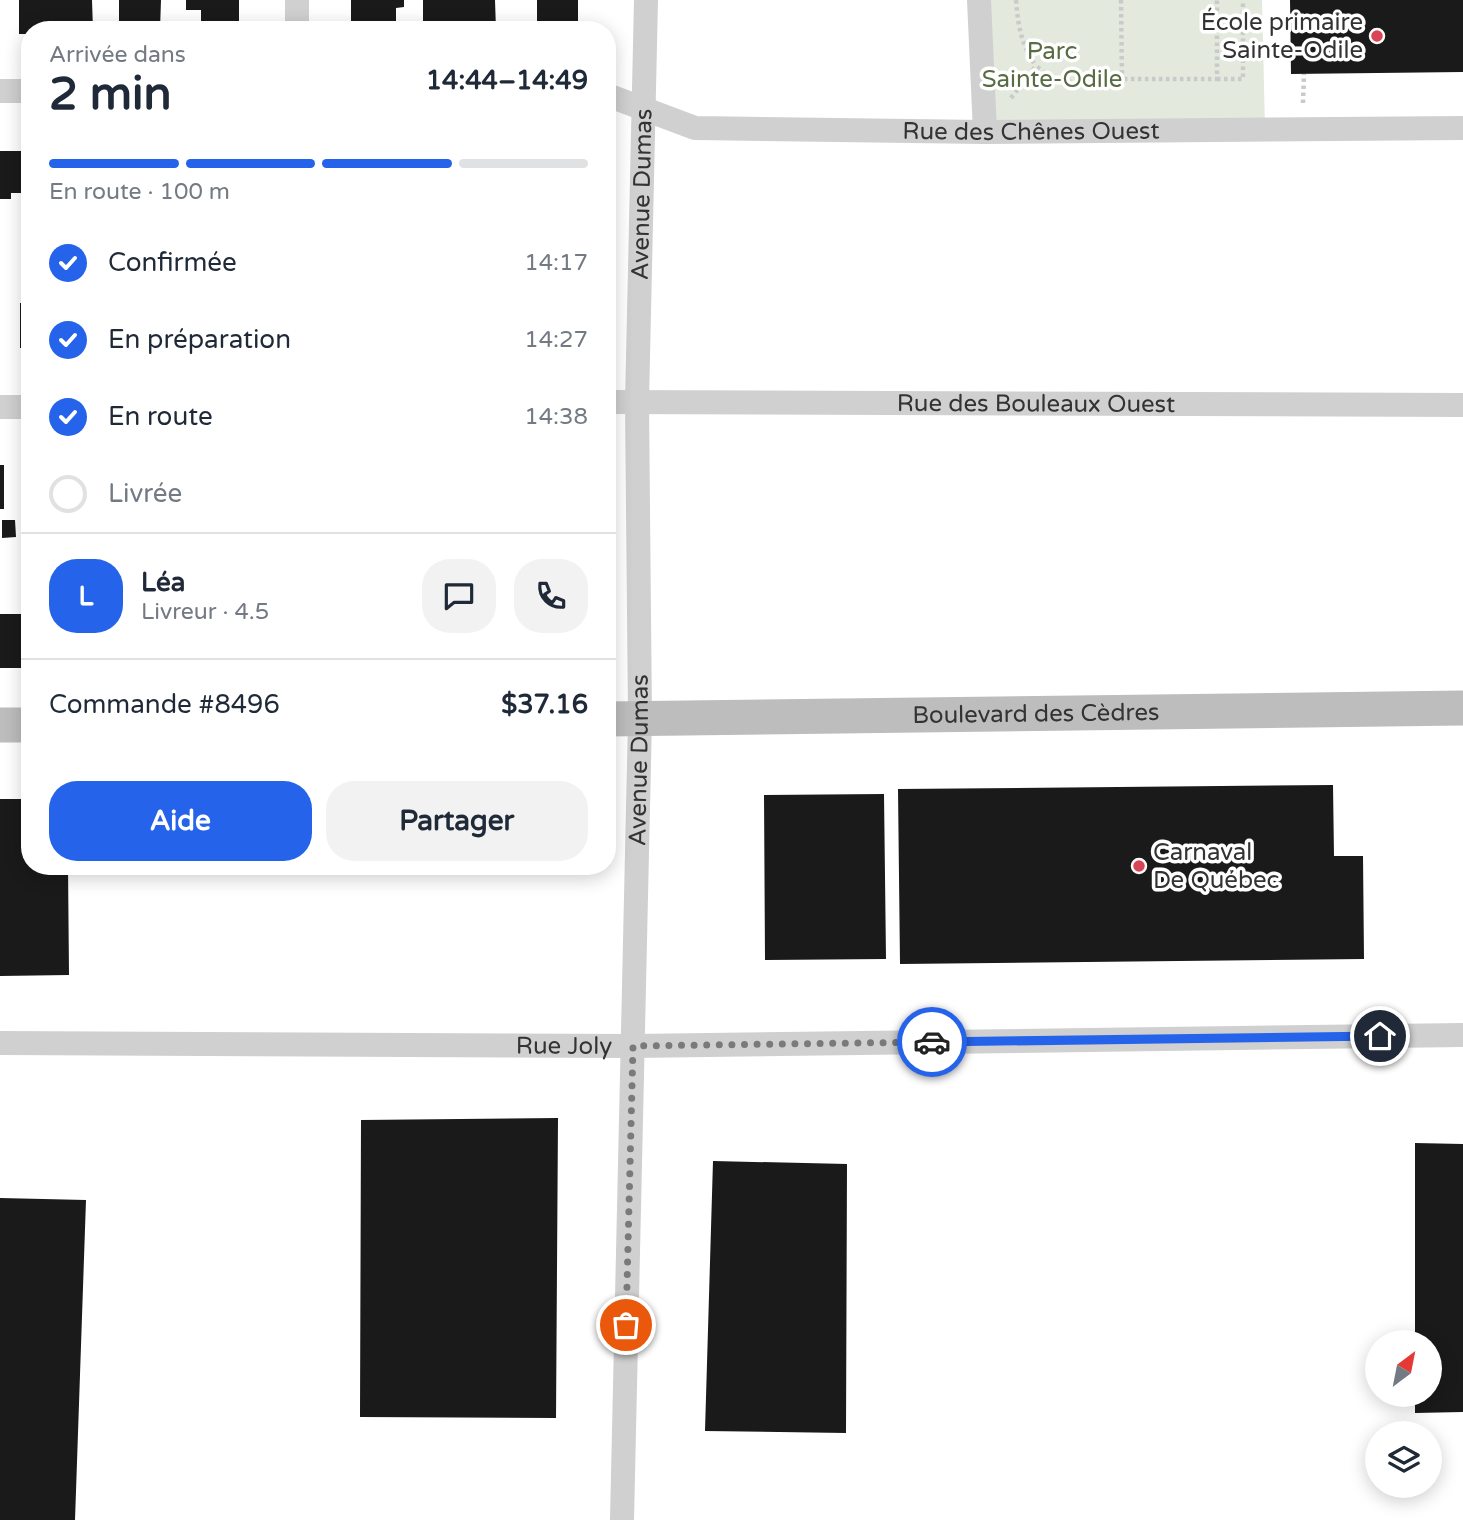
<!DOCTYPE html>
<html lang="fr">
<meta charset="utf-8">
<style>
body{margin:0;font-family:"Varela Round",sans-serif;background:#f2f2f3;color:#1f2937;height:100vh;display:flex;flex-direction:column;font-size:26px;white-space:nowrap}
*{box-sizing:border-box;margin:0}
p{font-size:23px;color:#747a83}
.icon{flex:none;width:38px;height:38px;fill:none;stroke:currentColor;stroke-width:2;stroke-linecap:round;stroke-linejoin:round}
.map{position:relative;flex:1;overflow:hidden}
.drawer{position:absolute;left:21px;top:21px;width:595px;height:854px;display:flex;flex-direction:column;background:#fff;border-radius:28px;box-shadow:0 4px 18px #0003}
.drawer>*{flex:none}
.needle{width:46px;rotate:32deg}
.fabs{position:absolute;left:1365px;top:1330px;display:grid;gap:14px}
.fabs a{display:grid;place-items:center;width:77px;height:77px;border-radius:50%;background:#fff;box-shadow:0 4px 18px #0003;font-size:35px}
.pin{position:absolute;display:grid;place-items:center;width:60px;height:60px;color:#fff;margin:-30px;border:4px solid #fff;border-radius:50%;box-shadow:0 2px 7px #0007}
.courier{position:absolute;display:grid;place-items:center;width:70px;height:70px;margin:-35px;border:5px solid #2563eb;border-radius:50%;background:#fff;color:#222;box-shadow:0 2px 9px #0007}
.summary em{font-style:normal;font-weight:700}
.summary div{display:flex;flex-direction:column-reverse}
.summary{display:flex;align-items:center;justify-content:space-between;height:119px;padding:0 28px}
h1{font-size:46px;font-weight:700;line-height:52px}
.bar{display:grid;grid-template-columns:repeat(4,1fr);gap:10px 7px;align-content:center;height:84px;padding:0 28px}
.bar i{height:9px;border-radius:5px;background:#e0e1e3}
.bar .current{background:#2563eb}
.bar p{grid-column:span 4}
.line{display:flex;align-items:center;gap:18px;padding:0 28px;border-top:2px solid #e0e1e3}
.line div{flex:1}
.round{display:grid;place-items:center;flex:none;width:74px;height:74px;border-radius:28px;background:#f2f2f3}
ol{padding:0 28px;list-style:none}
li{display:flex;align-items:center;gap:21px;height:77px}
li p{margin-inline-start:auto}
li .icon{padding:7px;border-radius:50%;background:#2563eb;color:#fff;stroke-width:4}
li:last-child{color:#747a83}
li i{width:38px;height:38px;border:4px solid #e0e1e3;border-radius:50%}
.cta{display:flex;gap:14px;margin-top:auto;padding:14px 28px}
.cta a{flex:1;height:80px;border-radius:28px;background:#2563eb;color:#fff;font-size:28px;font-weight:700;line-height:80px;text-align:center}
.cta a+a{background:#f2f2f3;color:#1f2937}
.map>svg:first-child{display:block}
.green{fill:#e3e9dc}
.building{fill:#1a1a1a}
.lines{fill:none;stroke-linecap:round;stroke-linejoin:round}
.path{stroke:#cacaca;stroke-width:4.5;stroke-dasharray:3.5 3.5;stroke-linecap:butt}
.street{stroke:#d0d0d0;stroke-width:24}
.secondary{stroke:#bdbdbd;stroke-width:35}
.done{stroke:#7a7a7a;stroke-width:7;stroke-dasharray:0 12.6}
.route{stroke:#2563eb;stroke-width:9}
.poi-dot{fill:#d94556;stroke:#fff;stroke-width:2.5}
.labels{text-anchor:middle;stroke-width:7;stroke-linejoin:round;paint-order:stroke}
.poi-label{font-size:24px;fill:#333;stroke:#fff;text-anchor:end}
.park-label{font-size:24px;fill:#576c42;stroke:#fff}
.street-label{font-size:24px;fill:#333;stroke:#fff}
</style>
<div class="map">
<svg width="1463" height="1520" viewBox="0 0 1463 1520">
<rect width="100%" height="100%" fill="#fff"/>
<!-- green -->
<path class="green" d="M979,0H1262L1265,129L985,132Z"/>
<!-- building -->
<path class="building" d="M19,0H92L93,30H30V34H19Z
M119,0H161L160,30H119Z
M186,0H239V30H201V10H186Z
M351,0H404V7L396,8V26H389V30H351Z
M423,0H495L496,30H423Z
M537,0H578V30H537Z
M1290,0H1463V72L1291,74Z
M0,151H24L25,193H11V199H0Z
M20,303H30V348H20Z
M0,465H4V509H0Z
M2,520H15L16,537L2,538Z
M0,614H28V668H0Z
M1333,785L1334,856H1363L1364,959L900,964L898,789Z
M884,794L886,959L765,960L764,795Z
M0,799H30V866H68L69,975L0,976Z
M558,1118L556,1418L360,1417L361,1120Z
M1415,1143L1463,1144V1412L1415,1413V1395H1430V1342H1415Z
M713,1161L847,1164L846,1433L705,1431Z
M0,1198L86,1200L75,1520H0Z"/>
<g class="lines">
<!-- path -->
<path class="path" d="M1016,0C1018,25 1021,45 1036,66
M1121,0L1122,79
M1217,79H1243V0
M1011,98L1036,66L1047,75L1067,82L1122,79H1217V0
M1303,103L1304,74"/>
<!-- street -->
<g class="street">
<path d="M297,0V30"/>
<path d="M979,0L985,132"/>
<path d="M0,91H30"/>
<path id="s1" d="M607,95L695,128L985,132L1463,128"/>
<path id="s2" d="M607,402L1463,405"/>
<path d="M0,407H30"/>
<path id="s3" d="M0,1043L633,1046L1463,1035"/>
<path id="s4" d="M622,1520L640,719L637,402L646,0"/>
</g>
<!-- secondary -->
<g class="secondary">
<path id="s5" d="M607,719L1463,708"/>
<path d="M0,725H30"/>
</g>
</g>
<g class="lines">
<!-- done -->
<path class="done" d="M626,1325L633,1046L932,1042"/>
<!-- route -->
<path class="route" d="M932,1042L1380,1036"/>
</g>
<!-- markers -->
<g class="poi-dot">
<circle cx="1377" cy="36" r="7"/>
<circle cx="1139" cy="866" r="7"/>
</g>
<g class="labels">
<!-- poi labels -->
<g class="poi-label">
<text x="1363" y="30">École primaire<tspan x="1363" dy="28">Sainte-Odile</tspan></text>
<text x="1153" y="860" text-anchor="start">Carnaval<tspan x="1153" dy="28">De Québec</tspan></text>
</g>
<!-- park labels -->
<g class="park-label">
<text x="1052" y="59">Parc<tspan x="1052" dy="28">Sainte-Odile</tspan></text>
</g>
<!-- street labels -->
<g class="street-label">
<text dy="8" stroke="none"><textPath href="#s1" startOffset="430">Rue des Chênes Ouest</textPath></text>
<text dy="8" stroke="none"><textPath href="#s4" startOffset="1326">Avenue Dumas</textPath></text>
<text dy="8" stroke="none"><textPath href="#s2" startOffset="429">Rue des Bouleaux Ouest</textPath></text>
<text dy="8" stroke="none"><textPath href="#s5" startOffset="429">Boulevard des Cèdres</textPath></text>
<text dy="8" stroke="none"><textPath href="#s4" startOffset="760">Avenue Dumas</textPath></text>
<text dy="8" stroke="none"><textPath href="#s3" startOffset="564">Rue Joly</textPath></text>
</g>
</g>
</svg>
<div class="fabs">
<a><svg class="needle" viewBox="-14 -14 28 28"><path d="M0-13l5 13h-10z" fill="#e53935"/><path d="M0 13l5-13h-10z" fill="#747a83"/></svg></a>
<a><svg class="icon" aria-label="layers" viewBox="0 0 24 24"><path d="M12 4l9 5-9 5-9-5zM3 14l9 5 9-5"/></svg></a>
</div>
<div class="pin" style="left:626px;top:1325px;background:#ea580c"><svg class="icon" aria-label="bag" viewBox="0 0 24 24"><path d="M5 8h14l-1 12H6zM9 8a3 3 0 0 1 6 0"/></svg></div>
<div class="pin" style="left:1380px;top:1036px;background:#1f2937"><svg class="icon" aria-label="home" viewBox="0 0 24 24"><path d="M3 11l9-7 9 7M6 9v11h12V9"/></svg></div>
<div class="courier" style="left:932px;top:1042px"><svg class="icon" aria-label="car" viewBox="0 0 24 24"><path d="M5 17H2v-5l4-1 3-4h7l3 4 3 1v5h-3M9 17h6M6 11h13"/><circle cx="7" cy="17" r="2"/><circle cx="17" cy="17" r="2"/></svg></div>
<section class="drawer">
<div class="summary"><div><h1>2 min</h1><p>Arrivée dans</p></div><em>14:44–14:49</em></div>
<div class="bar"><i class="current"></i><i class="current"></i><i class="current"></i><i></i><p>En route · 100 m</p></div>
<ol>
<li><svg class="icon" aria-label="check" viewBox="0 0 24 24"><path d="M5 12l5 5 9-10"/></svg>Confirmée<p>14:17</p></li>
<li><svg class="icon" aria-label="check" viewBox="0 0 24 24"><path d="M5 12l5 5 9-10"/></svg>En préparation<p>14:27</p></li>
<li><svg class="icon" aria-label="check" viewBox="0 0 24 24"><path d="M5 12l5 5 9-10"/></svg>En route<p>14:38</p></li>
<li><i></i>Livrée</li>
</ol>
<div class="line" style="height:126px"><b class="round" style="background:#2563eb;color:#fff">L</b><div><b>Léa</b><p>Livreur · 4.5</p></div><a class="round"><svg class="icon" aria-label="chat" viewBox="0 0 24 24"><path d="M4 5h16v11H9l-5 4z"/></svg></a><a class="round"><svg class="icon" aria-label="phone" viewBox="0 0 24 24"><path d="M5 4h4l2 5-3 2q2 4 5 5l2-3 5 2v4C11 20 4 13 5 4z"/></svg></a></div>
<div class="line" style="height:91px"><div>Commande #8496</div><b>$37.16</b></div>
<div class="cta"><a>Aide</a><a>Partager</a></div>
</section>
</div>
